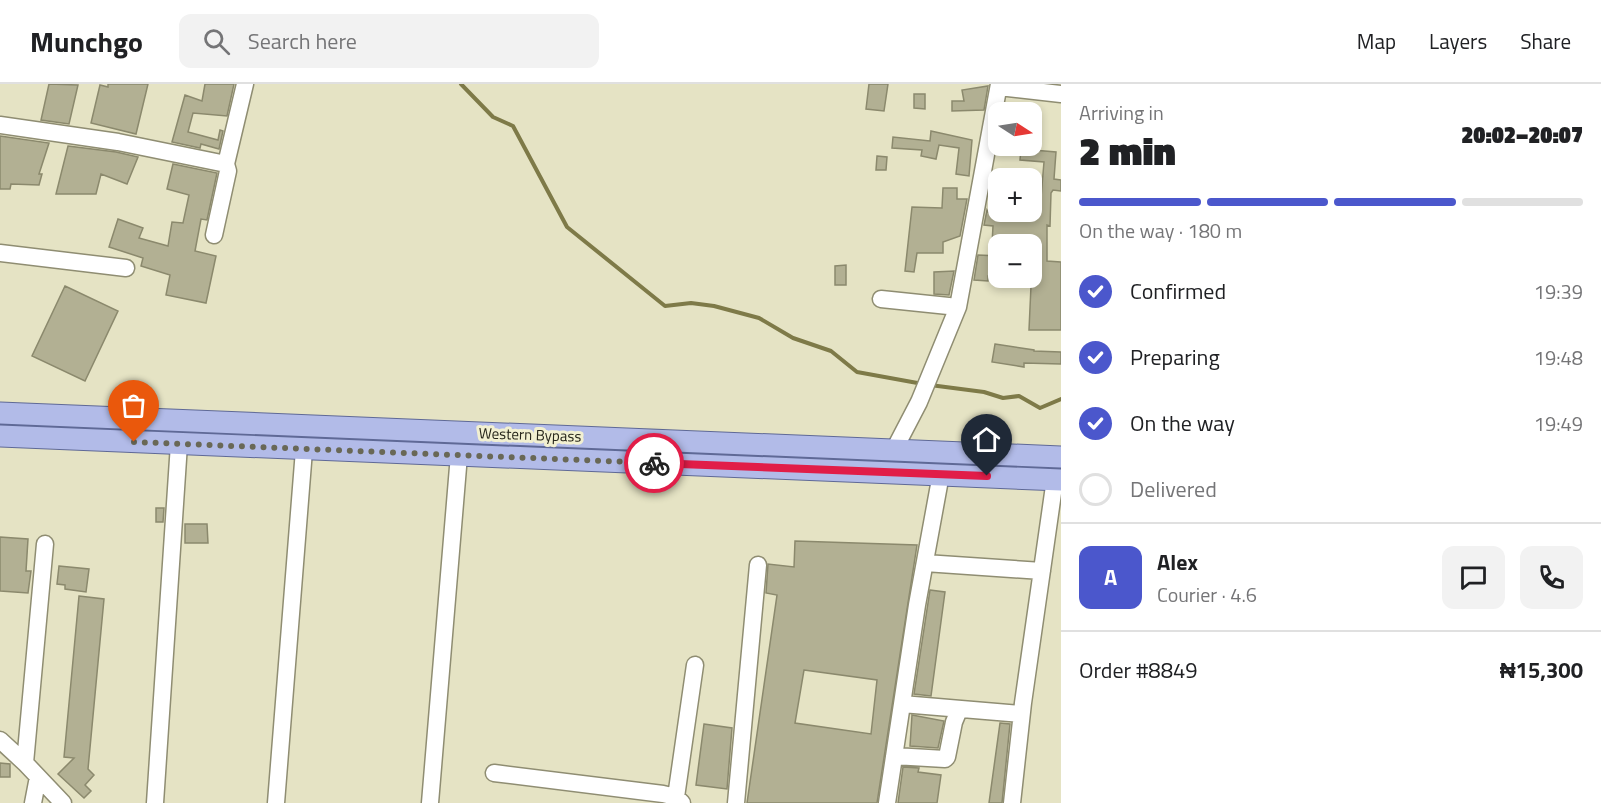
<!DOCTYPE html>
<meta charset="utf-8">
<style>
body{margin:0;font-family:"Titillium Web",sans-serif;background:#f2f2f2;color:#202124;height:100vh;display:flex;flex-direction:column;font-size:22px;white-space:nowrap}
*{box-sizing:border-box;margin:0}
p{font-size:20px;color:#757577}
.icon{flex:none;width:33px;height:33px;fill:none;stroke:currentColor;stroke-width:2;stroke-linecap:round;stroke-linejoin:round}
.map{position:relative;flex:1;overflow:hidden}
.sheet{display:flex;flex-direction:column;background:#fff;width:540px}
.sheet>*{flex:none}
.needle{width:39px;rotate:102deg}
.tools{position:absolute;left:988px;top:18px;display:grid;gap:12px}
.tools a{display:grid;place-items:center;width:54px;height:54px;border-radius:12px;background:#fff;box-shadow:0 3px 9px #0003;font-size:30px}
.pin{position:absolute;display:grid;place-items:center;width:51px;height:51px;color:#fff;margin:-62px -26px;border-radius:50% 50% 50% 0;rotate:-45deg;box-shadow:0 0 6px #0007}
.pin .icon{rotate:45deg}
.courier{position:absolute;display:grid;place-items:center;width:60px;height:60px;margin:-30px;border:4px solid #e11d48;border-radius:50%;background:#fff;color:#222;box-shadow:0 2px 8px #0007}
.summary em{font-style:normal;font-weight:800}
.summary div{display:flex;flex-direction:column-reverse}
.summary{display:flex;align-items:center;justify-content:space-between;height:102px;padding:0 18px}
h1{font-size:39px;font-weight:800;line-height:45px}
.bar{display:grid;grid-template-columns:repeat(4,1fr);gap:9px 6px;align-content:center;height:72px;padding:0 18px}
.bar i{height:8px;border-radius:4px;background:#e0e0e0}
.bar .on{background:#4b57cc}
.bar p{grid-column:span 4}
.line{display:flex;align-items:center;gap:15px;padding:0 18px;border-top:2px solid #e0e0e0}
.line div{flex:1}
.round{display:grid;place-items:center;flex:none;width:63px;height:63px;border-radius:12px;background:#f2f2f2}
ol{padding:0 18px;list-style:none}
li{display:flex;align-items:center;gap:18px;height:66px}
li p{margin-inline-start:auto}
li .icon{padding:6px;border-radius:50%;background:#4b57cc;color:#fff;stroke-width:4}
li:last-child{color:#757577}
li i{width:33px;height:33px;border:3px solid #e0e0e0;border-radius:50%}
header{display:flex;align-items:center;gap:36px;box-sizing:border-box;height:84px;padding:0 30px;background:#fff;border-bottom:2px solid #e0e0e0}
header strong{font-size:28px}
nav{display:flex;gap:33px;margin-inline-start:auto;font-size:21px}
.search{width:420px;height:54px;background:#f2f2f2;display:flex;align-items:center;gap:15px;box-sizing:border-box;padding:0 21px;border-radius:12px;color:#757577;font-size:22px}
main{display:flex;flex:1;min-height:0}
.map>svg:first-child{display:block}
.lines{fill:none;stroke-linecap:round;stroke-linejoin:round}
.stream{stroke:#7e7a48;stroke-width:4}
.building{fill:#b2b093;stroke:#8b896d;stroke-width:1.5;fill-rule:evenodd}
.minor-casing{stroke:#8f8d72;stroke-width:19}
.major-casing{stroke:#5f6996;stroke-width:23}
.minor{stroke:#fff;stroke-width:16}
.major{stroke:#b2bbe8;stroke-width:21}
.done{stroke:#696856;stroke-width:6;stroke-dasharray:0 10.8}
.route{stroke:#e11d48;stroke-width:8}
.labels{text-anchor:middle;stroke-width:6;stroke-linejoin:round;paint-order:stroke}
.street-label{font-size:15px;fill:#26251a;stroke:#f2f0d1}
</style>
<header>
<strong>Munchgo</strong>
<div class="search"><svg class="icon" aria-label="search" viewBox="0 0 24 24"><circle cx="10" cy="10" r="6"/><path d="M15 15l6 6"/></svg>Search here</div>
<nav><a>Map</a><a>Layers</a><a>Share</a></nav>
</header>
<main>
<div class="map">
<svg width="1061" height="719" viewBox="0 0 1061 719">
<rect width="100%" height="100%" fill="#e5e3c4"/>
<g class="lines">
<!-- stream -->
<path class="stream" d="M461,0L493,33L513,42L567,143L665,222L691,219L714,222L759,234L793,254L831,267L857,288L923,300
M930,301L984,308L1003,314L1019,312L1040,324L1061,315"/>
</g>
<!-- building -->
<path class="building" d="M49,0L78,1L69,40L41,36Z
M108,0H148L136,50L91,39L100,1L108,3Z
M205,0H234L227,32L193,29L188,48L218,56L220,46L223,47L219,65L201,60L200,64L172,58L185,11L202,17Z
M869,0H888L884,27L866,25Z
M988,2L984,26L952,27V17H964L962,6Z
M914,10H925V25L914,24Z
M931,47L972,56L969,92L956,90L959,64L939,61L936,75L921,72L922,66L892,64L893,53L930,57Z
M0,52L49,59L39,90H42L39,101L11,100L10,105H0Z
M68,62L116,68L138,73L127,100L101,90L96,110H56Z
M1021,65L1056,68L1054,95L1061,96V107L1053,106L1051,109L1050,142L1047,141V177L1061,178V246H1029L1032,180H1035V160H992L993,142L984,141L987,126L988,128H1032V125H1040L1044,78L1020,76Z
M877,72L887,73L886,86H876Z
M173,80L217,89L207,136L201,135L195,167L216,172L206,219L166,211L170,191L141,182L143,174L109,163L118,135L143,144L139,154L168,162L172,138L183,139L189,111L167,105Z
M943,104H957V115H967L960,152L943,158V169H917L914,188L905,187L912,123L942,124Z
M978,171L999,172V192H988V197L974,196Z
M846,181V201H835V182Z
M954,187L949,211L934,210V188Z
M65,202L118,227L85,297L32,272Z
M995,260L1034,266V267L1061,268V280L1024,279V283L992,278Z
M156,424H164L163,438H156Z
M185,440H207L208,459H185Z
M0,453L28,455L26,487H31L28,509L0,507Z
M795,457L917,461L877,719H747L777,511L766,509L768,480L794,483ZM804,586L877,596L871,650L795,639Z
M59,482L89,485L86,508L65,505V501L57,500Z
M930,506L945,508L931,612L914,610Z
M79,512L104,515L88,685L94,691L85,701L91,707L84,714L58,690L74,674L64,673Z
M912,631L944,637L938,664L910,662Z
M1000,639L1010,640L1002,719H989Z
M704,640L732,644L727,705L696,701Z
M0,679L10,680V693H0Z
M903,683L919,684L918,688L941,691L937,719H898Z"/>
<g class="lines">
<defs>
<path id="minor" d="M999,3L1061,10
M0,41L118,58L226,80
M214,151L228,87L226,80L245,0
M0,169L126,184
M881,215L958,223
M894,366L919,318L958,223L999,0
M925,479L1042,487
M902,620L1021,630
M0,656L25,679L63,719
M894,672L945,675L947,673L954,638L959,626
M25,679L45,460
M494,689L663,710L676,713L682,719
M676,713L695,581
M33,719L38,693
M155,719L179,360
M276,719L304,366
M430,719L459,371
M736,719L758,481
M887,719L917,521L941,390
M1012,719L1023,619L1055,395"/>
<path id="major" d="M0,329L1061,373
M0,352L1061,396"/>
</defs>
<!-- minor casing -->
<use href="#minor" class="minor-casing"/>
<!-- major casing -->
<use href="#major" class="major-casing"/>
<!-- minor -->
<use href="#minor" class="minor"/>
<!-- major -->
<use href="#major" class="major"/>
</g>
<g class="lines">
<!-- done -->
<path class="done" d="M134,358L654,379"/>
<!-- route -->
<path class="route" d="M654,379L987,392"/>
</g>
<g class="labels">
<!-- street labels -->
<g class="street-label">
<text transform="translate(530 351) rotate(2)" y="5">Western Bypass</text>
</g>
</g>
</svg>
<div class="tools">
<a><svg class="needle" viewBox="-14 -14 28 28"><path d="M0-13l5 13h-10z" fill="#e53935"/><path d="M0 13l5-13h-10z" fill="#757577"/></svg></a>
<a>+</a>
<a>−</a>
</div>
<div class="pin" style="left:134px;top:358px;background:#ea580c"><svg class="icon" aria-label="bag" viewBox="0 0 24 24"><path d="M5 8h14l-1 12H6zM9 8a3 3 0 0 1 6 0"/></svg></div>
<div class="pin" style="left:987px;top:392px;background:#1f2937"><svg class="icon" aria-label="home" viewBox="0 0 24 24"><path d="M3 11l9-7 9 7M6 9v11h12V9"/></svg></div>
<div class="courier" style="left:654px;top:379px"><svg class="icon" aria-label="bike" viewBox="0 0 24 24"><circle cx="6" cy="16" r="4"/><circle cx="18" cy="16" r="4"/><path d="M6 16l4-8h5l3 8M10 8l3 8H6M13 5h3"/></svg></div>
</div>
<section class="sheet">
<div class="summary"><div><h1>2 min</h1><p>Arriving in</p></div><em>20:02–20:07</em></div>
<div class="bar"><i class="on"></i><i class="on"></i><i class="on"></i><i></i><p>On the way · 180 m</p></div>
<ol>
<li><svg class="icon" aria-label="check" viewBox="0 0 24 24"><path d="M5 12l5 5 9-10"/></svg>Confirmed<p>19:39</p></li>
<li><svg class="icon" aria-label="check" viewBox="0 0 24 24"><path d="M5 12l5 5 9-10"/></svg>Preparing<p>19:48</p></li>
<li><svg class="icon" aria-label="check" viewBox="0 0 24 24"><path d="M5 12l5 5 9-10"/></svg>On the way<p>19:49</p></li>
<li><i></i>Delivered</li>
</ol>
<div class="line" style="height:108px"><b class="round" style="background:#4b57cc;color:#fff">A</b><div><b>Alex</b><p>Courier · 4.6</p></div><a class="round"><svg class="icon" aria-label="chat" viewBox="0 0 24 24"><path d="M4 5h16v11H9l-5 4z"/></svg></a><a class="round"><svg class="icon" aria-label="phone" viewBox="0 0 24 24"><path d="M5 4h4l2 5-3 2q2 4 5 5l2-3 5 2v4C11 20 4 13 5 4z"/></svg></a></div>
<div class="line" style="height:78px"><div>Order #8849</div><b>₦15,300</b></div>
</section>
</main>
